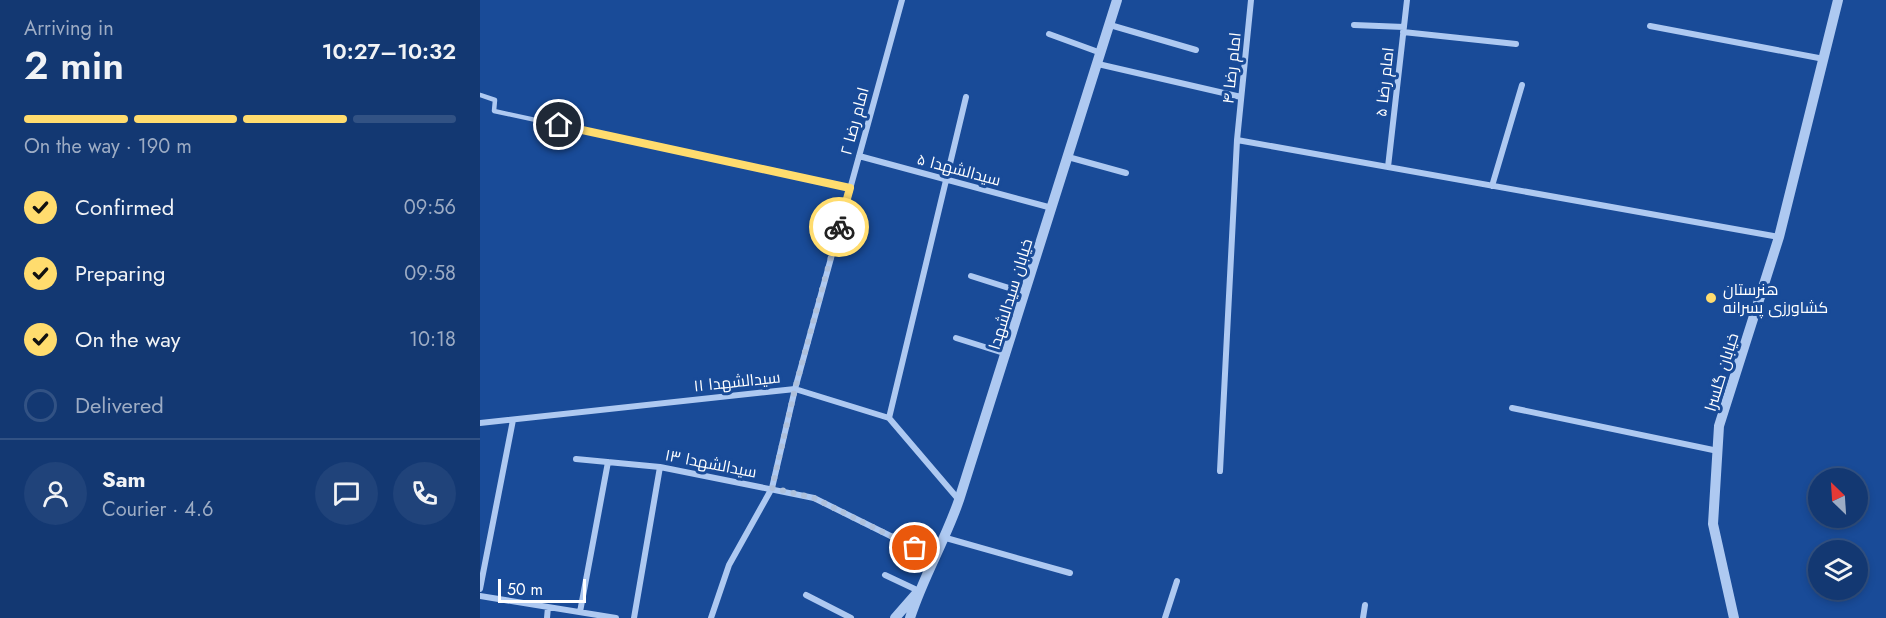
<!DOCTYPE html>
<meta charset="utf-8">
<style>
body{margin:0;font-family:Jost,Cairo,sans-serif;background:#20437a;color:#f1f3f6;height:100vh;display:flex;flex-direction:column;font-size:22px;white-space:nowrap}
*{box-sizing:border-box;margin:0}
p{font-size:20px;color:#9dacc4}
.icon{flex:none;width:33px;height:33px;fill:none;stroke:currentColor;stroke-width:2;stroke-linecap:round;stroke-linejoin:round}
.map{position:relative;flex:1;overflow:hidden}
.side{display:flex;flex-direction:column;background:#133872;width:480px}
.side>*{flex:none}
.needle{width:39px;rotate:335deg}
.buttons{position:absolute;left:1328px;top:468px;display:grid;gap:12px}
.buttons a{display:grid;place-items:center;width:60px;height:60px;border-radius:50%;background:#133872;box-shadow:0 3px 9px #0003,0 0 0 2px #325284;font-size:30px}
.scale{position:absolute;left:18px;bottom:15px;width:88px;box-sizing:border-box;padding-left:6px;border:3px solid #fff;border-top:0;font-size:16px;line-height:21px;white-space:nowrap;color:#fff;-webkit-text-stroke:4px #194b98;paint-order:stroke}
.pin{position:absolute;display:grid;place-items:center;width:51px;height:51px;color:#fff;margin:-26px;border:3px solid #fff;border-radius:50%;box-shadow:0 2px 6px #0007}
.courier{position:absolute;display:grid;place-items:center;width:60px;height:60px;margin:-30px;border:4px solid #ffdc6e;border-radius:50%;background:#fff;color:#222;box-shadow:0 2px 8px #0007}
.summary em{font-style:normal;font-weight:600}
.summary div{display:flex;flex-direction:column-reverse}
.summary{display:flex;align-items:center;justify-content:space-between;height:102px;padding:0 24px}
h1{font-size:39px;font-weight:600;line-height:45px}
.bar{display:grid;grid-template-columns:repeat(4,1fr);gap:9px 6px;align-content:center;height:72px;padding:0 24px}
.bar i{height:8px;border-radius:4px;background:#325284}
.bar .current{background:#ffdc6e}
.bar p{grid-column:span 4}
.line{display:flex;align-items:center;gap:15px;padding:0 24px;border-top:2px solid #325284}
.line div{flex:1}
.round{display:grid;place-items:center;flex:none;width:63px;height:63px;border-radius:32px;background:#20437a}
ol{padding:0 24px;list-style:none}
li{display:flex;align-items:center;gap:18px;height:66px}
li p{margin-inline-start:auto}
li .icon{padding:6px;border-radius:50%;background:#ffdc6e;color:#111;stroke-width:4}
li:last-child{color:#9dacc4}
li i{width:33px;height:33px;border:3px solid #325284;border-radius:50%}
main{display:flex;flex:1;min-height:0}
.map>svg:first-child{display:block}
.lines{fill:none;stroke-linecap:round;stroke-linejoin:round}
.service{stroke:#aec9f1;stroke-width:4.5}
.minor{stroke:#aec9f1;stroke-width:6}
.tertiary{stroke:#aec9f1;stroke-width:10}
.done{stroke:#aec0db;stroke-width:6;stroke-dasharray:0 10.8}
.route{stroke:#ffdc6e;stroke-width:8}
.poi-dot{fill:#ffdc6e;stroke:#194b98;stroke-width:2}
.labels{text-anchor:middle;stroke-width:6;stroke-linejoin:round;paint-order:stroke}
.street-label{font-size:16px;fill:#fff;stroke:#194b98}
.poi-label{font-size:16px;fill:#fff;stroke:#194b98;text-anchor:start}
</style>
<main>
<section class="side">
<div class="summary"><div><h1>2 min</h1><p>Arriving in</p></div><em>10:27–10:32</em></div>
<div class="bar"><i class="current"></i><i class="current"></i><i class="current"></i><i></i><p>On the way · 190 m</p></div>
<ol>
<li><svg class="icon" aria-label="check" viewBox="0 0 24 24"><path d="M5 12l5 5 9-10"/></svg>Confirmed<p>09:56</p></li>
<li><svg class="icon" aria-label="check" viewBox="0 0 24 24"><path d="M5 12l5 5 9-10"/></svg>Preparing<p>09:58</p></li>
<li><svg class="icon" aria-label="check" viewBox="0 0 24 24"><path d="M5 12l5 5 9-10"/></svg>On the way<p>10:18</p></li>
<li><i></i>Delivered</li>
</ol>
<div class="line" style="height:108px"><a class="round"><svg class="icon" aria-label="person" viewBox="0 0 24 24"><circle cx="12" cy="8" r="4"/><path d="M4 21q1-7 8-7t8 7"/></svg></a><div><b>Sam</b><p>Courier · 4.6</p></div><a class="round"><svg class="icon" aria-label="chat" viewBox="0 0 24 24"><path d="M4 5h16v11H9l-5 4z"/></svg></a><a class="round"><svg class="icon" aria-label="phone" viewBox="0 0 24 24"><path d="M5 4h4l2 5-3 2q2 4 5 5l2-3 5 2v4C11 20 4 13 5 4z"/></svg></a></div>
</section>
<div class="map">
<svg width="1406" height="618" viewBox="0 0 1406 618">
<rect width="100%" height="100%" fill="#194b98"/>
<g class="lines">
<!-- service -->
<path class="service" d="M0,95L15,100L14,111L370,188"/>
<!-- minor -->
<path class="minor" d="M630,25L716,50
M874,25L924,27
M1170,26L1344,59
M923,32L1036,44
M569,34L621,53
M618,64L761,97
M757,140L1299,237
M379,156L572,208
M588,157L646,173
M908,167L927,0
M1012,186L1042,85
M491,276L545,293
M476,338L527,354
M1032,408L1238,451
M409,418L486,97
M0,423L315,389L409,418L479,500
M96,459L180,467L334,498L455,558
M740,471L757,140L771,0
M466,538L590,573
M405,575L439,591
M0,589L33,420
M326,595L371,618
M0,596L136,618
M100,612L128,462
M67,618L68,607
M154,618L180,467
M231,618L249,565L292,488L315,389L422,0
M685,618L697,581
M883,618L885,605"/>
<!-- tertiary -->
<path class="tertiary" d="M415,618L436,594
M430,618C443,577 465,541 479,500L637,0
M1254,618L1233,524L1239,426L1299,237L1358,0"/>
</g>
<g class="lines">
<!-- done -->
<path class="done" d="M359,227L315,389L292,488L334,498L435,548"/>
<!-- route -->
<path class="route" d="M79,125L370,188L359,227"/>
</g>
<!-- markers -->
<circle class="poi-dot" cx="1231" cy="298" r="6"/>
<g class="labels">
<!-- street labels -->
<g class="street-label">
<text transform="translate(751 68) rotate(-84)" y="6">امام رضا ۴</text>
<text transform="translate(904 82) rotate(-84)" y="6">امام رضا ۵</text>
<text transform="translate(374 121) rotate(-75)" y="6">امام رضا ۲</text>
<text transform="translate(479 169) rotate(15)" y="6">سیدالشهدا ۵</text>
<text transform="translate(530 294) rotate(-73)" y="6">خیابان سیدالشهدا</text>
<text transform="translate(1241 372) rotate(-73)" y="6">خیابان گلسرا</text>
<text transform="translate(257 381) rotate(-6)" y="6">سیدالشهدا ۱۱</text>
<text transform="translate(231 463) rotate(11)" y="6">سیدالشهدا ۱۳</text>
</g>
<!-- poi labels -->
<g class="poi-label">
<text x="1243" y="295">هنرستان<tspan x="1243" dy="18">کشاورزی پسرانه</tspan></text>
</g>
</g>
</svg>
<div class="buttons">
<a><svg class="needle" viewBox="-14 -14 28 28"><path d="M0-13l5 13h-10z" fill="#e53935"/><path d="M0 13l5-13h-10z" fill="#9dacc4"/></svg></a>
<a><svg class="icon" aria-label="layers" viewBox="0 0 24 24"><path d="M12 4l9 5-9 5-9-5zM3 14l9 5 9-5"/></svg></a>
</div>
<div class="scale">50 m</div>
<div class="pin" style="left:435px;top:548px;background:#ea580c"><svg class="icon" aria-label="bag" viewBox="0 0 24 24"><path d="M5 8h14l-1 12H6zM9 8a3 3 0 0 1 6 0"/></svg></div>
<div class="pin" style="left:79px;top:125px;background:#1f2937"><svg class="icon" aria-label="home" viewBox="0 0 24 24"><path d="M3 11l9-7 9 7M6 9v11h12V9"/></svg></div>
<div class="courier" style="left:359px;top:227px"><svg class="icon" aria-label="bike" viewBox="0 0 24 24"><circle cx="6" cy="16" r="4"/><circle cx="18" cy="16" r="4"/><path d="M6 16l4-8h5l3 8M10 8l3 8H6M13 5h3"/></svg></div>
</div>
</main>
